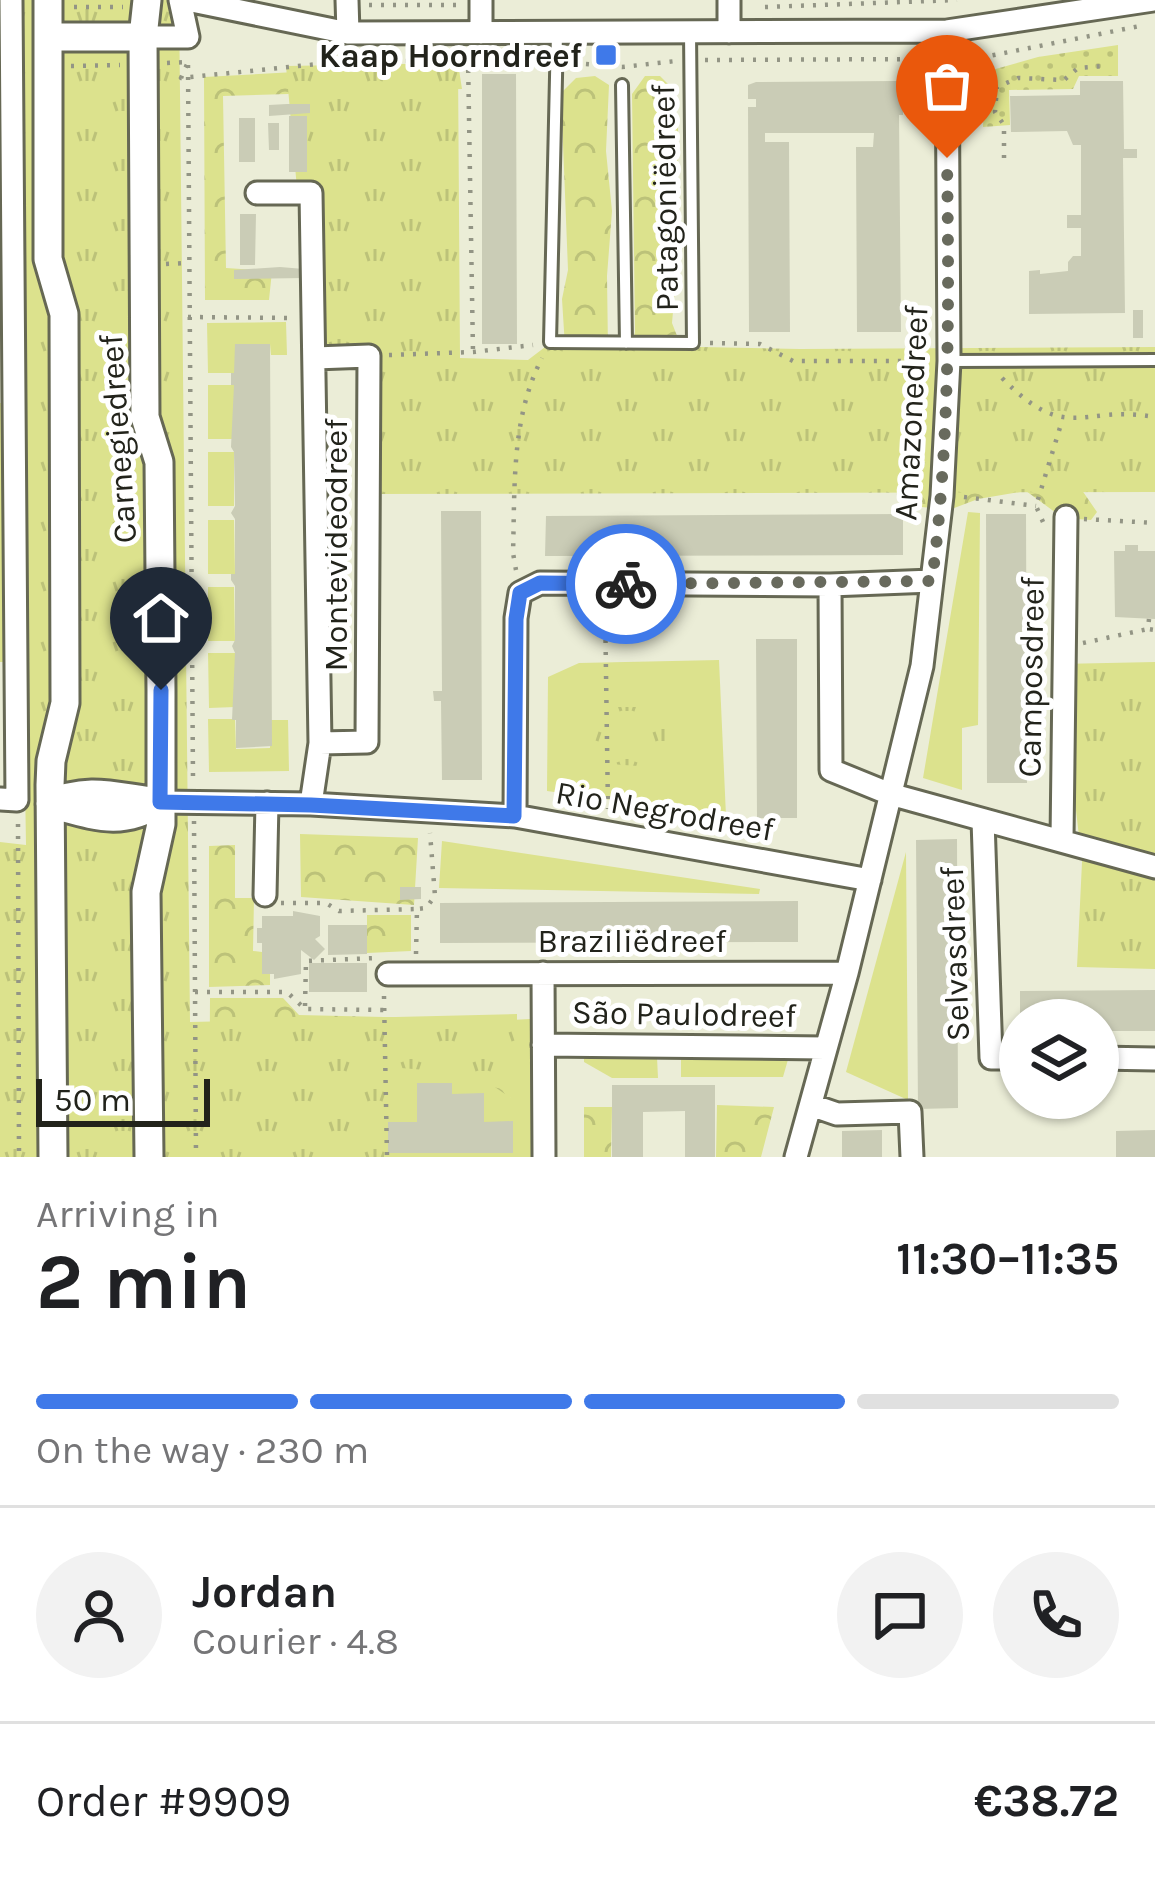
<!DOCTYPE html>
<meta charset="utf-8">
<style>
body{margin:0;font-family:Karla,sans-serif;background:#f2f2f2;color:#202124;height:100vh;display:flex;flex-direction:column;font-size:45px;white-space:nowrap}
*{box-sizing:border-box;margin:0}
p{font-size:39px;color:#757577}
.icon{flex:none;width:66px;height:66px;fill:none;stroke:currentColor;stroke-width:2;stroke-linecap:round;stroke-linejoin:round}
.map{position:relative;height:1157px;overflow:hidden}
.panel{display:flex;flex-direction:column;background:#fff;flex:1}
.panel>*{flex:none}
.controls{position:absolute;left:999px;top:999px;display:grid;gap:24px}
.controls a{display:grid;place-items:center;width:120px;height:120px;border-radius:50%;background:#fff;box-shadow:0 3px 9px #0004;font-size:60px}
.scale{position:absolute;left:36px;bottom:30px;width:174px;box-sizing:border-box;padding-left:12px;border:6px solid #22231b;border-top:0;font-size:33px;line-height:42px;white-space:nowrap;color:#22231b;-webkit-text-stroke:9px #fff;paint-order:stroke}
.pin{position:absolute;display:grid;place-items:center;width:102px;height:102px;color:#fff;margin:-123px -51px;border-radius:50% 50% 50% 0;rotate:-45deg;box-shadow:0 0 12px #0007}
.pin .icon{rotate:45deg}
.courier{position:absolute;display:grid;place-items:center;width:120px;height:120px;margin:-60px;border:9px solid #3f79e9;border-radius:50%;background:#fff;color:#222;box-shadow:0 3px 15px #0007}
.headline em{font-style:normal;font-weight:700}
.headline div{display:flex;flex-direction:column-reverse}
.headline{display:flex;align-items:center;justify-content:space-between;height:204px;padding:0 36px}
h1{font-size:78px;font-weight:700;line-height:90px}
.bar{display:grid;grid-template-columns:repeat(4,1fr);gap:18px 12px;align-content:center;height:144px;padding:0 36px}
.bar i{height:15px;border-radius:9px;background:#e0e0e0}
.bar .on{background:#3f79e9}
.bar p{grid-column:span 4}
.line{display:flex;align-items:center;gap:30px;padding:0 36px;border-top:3px solid #e0e0e0}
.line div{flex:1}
.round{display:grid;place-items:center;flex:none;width:126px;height:126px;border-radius:63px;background:#f2f2f2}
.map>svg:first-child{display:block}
.grass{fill:#dce28d}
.forest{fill:url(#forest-crowns)}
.park{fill:url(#park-tufts)}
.garden{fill:url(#garden-dots)}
.building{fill:#caccb6}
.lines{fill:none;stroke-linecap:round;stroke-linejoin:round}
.service-casing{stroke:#666854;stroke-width:16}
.minor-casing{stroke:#666854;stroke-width:27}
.tertiary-casing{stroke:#666854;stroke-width:33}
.path{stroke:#939585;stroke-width:4.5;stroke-dasharray:3 9;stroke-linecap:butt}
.service{stroke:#fff;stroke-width:10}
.minor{stroke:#fff;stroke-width:21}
.tertiary{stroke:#fff;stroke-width:27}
.done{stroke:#686a5d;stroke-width:12;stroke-dasharray:0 21.6}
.route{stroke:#3f79e9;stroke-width:15}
.poi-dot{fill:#3f79e9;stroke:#fff;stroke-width:4.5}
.labels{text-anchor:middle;stroke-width:10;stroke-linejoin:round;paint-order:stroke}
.poi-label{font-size:33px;font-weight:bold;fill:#22231b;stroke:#fff;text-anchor:end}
.street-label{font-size:33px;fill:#22231b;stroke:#fff}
</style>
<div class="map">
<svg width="1155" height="1157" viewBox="0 0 1155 1157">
<defs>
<pattern id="forest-crowns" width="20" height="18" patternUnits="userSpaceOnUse" patternTransform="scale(3)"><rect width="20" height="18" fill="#dce28d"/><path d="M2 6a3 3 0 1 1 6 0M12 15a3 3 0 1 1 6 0" fill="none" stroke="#bcc279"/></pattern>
<pattern id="park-tufts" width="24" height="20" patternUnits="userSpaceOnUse" patternTransform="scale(3)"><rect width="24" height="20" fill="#dce28d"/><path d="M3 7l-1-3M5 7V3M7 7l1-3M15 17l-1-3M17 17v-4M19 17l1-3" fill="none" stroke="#bcc279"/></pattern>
<pattern id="garden-dots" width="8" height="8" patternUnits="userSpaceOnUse" patternTransform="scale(3)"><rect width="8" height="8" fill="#dce28d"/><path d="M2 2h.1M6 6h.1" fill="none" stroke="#bcc279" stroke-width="1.8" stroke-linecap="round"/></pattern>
</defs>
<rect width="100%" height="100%" fill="#ebedd7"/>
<!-- grass -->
<path class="grass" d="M286,322L287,355H271L270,344H235V373H208L207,323Z
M208,385H234V439H208Z
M208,452H234V506H208Z
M968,512L980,513L978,725L962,728V790L923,778Z
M208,520H234L235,574H208Z
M208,587H234L235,641H208Z
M208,653H235V707L209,708Z
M719,660L726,816L547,791L548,677L579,663Z
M208,719H235L236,749L270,748L271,720H288L289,771L209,772Z
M442,841L760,889L759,894L439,888Z
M906,852L908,1100L846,1072Z
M530,1019L533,1157H236L376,1050L457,1046L511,1098V1020Z
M789,1056L783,1077H681V1057Z
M657,1057L658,1078H612L584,1062V1058Z"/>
<!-- forest -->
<path class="forest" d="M458,63L462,89L223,96L226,268L272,271L269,300H205L204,77Z
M595,76L609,85L606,151L612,211L607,276L608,349L631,350L635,332L632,94L645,76H660L671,87L678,126V255L672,323L683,351L1055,451L1097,512L1091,520L1063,518L1026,491L978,499L949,510L904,505L890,463L565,347L562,299L568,270L561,93L576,78Z
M300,834L418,838L414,905L301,897Z
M235,845V898H254L253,951L262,952V974H270V985L209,987V846Z
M367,915H411V951L367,953Z
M210,998H283L299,1015L511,1020L512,1099L492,1085L481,1065L383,1040L209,1157Z
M717,1105L774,1107L761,1157H716Z
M584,1107H612L611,1157H584Z"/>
<!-- park -->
<path class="park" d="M0,0H179L190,1022L517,1014V1077L388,1067L384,1157H0V842L26,845L23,662H0V403H11L12,288H0Z
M458,63L460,358L528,360L549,344L800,349L1155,347V492L366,494V353L312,355L286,66Z
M1155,662V969L1077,967L1082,862L1059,664Z
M593,707H666L667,768L595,763Z"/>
<!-- garden -->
<path class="garden" d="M1118,45V76H1079L1073,89L1009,90L1010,125L983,127L985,72L1038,57Z"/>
<!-- building -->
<path class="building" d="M482,74H516L517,344H482Z
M894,81H903V115H899L901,332H857L856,147H873L874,133H765V142H789L790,332H749L748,107H756V99H748V85L756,82Z
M1080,81H1123L1124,149H1137V158H1123L1125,313L1029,314V271L1040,270V274L1068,271V262L1073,256H1081V228H1067V215H1081V145H1073L1067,131L1011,132L1010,96L1080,95Z
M287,104H310V113L269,116V105Z
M289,116H307V172H289Z
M239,118H255V162H239Z
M268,123H279V150H269Z
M240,214H256L255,265H240Z
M280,267L304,269V278L234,279V270Z
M1133,310H1143V338H1133Z
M270,344L272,746L236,748V720H232L235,653L232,646L235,640V586L231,580V574H235V519L231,513L235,506L234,452L231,447L234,385H231V373H234L235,344Z
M441,511H481L482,780H442L441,701H434L433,691H442Z
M903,514V555L545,556L546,516Z
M986,514H1026L1027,783H987Z
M1125,545H1138V551H1155V619L1115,617L1114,551H1125Z
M756,639H797V818H757Z
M957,839L958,1108L918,1109L916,840Z
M400,887H421V899L400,900Z
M798,901V942L440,943V903Z
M293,911L320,916V936L315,939L325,949L314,960L301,950V974L274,979V974H262V943H257V928H262V916H293Z
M328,925H367V954L328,955Z
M309,963H367V992H309Z
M1155,990V1031H1098V1020H1020V991Z
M417,1083H452V1094L484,1093V1122L513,1121V1153H388V1122H417Z
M612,1085H715V1157H685V1111L643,1112V1157H612Z
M882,1130V1157H842V1131Z
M1155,1130V1157H1116V1131Z"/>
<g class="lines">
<defs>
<path id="service" d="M557,33L550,342L693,343L690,32
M622,85L626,343
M949,361L1155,360"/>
<path id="minor" d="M187,0L348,33L947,31L1153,0
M347,0L348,33
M481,0V33
M729,32V0
M143,37H188L180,0
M257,193H311L320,743L311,804
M315,358L369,356L367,742L320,743
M830,585L831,770L890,794L1155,867
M0,799L17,800L11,0
M160,802L311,804L515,816L870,880
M515,816L516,618L520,593L540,583L830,585L932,581
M983,820L991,1058H1020
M1062,839L1066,517
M265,895L267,803
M543,973L544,1157
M388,974L847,973
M543,1045L825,1048
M1098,1058L1155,1059
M811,1105L837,1114L910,1112L912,1157
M796,1157L847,973L922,666L942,496L949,361L947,31"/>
<path id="tertiary" d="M48,0V259L64,314L65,703L51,761L50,785L53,1157
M147,0L143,37L145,417L159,462L161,690V824L146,892L149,1157
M48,37H143
M50,804C93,815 121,828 160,802
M50,804C89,785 119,798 160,802"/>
</defs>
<!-- service casing -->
<use href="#service" class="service-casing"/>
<!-- minor casing -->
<use href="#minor" class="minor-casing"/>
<!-- tertiary casing -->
<use href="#tertiary" class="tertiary-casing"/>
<!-- path -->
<path class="path" d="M369,5H460
M74,7H123
M765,7L957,0
M468,58L473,352
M705,60L928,59
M969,60L1140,26
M167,63L188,62L181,78L348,61H539
M574,63L622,67L676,61
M188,65L193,779
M71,66L120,65
M1004,158V125L995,112L997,87L1018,78L1064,80L1078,68L1104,66
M166,264L188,263
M188,317L290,318
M710,343L760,344L793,361H929
M389,355L473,352L533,345
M1002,378C1068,445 1080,404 1155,417
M964,497L1036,506
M1084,519L1155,523
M1043,522L1036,506L1062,421
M516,570L513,553C515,487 511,418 542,358
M605,604L608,809
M1149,619L1148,629L1155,630
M1083,643L1148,629
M194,821L196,1157
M18,824L19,1157
M281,903H326L339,911L417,909
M416,954L417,909L426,908L435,896L430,833
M195,992H287L305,1009L385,1010
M384,996L387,1157
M305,1006L306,961L375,958"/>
<!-- service -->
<use href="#service" class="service"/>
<!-- minor -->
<use href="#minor" class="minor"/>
<!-- tertiary -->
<use href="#tertiary" class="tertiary"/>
</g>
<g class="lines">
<!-- done -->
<path class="done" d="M626,584L932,581C950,440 949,300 947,158"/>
<!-- route -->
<path class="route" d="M161,690L160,802L311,805L514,816L516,619L520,593L540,583L626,584"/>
</g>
<!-- markers -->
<rect class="poi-dot" x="594" y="43" width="24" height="24" rx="6"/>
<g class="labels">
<!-- poi labels -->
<g class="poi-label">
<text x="582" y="67">Kaap Hoorndreef</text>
</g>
<!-- street labels -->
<g class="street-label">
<text transform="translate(664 198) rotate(-91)" y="12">Patagoniëdreef</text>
<text transform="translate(910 413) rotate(-87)" y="12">Amazonedreef</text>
<text transform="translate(117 439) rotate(-94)" y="12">Carnegiedreef</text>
<text transform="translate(335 545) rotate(-90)" y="12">Montevideodreef</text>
<text transform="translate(1030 677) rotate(-89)" y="12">Camposdreef</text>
<text transform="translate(665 810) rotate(10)" y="12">Rio Negrodreef</text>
<text x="632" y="952">Braziliëdreef</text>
<text transform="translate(954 954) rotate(-92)" y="12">Selvasdreef</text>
<text transform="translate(684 1013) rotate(1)" y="12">São Paulodreef</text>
</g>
</g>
</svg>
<div class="controls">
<a><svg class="icon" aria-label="layers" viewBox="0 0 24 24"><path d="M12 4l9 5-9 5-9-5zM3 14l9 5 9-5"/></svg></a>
</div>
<div class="scale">50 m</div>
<div class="pin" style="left:947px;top:158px;background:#ea580c"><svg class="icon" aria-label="bag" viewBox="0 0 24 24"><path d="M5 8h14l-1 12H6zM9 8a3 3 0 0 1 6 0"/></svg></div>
<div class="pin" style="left:161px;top:690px;background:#1f2937"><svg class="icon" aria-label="home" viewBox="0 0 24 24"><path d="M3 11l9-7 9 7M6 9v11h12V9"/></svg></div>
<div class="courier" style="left:626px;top:584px"><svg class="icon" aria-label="bike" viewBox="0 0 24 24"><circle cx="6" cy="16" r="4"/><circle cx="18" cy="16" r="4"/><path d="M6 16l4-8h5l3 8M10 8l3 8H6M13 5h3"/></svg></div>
</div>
<section class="panel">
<div class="headline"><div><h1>2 min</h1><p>Arriving in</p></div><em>11:30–11:35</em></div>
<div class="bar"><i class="on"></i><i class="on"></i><i class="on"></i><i></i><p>On the way · 230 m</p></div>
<div class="line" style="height:216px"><a class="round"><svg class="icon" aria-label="person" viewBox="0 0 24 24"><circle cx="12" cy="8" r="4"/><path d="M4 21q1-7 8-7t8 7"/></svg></a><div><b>Jordan</b><p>Courier · 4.8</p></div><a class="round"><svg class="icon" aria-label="chat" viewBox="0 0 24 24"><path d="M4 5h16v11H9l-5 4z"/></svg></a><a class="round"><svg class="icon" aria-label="phone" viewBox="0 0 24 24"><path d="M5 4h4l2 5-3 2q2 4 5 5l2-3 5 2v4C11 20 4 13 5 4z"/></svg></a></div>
<div class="line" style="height:156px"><div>Order #9909</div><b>€38.72</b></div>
</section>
